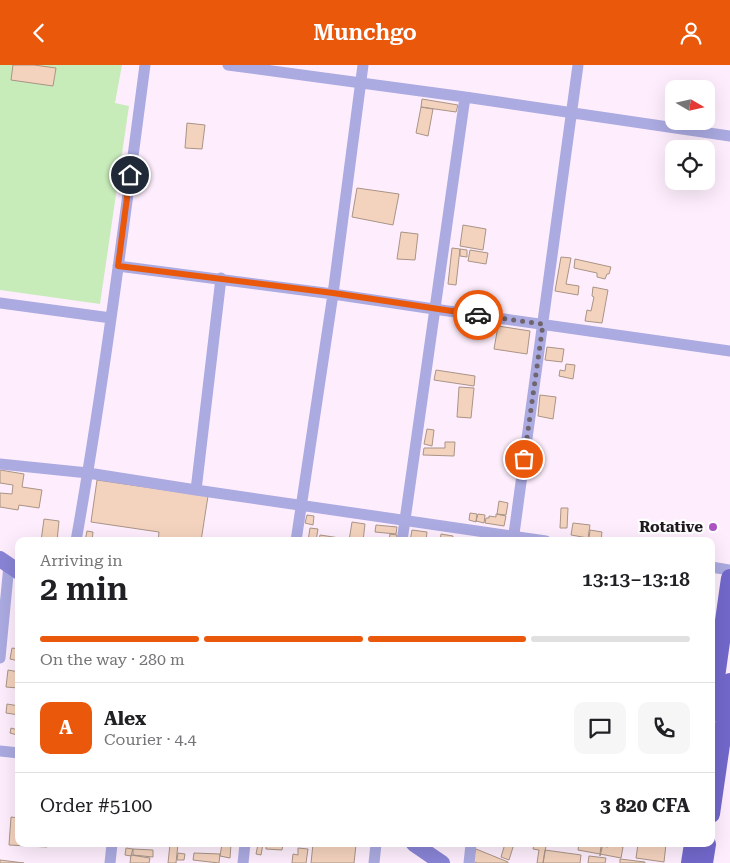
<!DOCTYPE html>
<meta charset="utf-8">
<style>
body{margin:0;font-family:"Roboto Serif",serif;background:#f6f6f6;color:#202124;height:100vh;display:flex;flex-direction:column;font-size:19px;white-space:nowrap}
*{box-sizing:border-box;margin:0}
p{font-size:16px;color:#757577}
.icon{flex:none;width:28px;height:28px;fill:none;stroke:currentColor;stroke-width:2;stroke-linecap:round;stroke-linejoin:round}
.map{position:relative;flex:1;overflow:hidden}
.panel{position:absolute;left:15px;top:472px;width:700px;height:310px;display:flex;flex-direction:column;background:#fff;border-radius:10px;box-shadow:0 5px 20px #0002}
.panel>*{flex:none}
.needle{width:32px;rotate:99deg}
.fabs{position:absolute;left:665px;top:15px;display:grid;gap:10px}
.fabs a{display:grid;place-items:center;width:50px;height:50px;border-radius:10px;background:#fff;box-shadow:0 5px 20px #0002;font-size:25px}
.pin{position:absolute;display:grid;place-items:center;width:42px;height:42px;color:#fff;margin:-21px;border:2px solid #fff;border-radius:50%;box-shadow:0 1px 5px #0007}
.courier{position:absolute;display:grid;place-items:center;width:50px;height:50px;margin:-25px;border:4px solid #ea580c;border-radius:50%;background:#fff;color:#222;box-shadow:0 1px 6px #0007}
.headline em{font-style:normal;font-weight:600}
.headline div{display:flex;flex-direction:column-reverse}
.headline{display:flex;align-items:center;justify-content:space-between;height:85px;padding:0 25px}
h1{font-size:32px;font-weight:600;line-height:38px}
.bar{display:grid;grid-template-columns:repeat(4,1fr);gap:8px 5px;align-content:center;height:60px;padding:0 25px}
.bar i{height:6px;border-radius:4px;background:#e0e0e0}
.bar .on{background:#ea580c}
.bar p{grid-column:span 4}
.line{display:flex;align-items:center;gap:12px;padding:0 25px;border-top:1px solid #e0e0e0}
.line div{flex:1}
.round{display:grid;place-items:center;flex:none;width:52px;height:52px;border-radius:10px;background:#f6f6f6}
header{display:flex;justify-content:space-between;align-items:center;height:65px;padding:0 25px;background:#ea580c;color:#fff;font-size:22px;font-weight:600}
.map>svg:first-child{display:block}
.green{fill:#c8ebba}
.building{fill:#f4d3be;stroke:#a99486}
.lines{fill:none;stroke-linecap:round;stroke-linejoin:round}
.street{stroke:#abaae1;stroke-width:11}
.secondary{stroke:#8984d5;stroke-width:16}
.primary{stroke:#7268cb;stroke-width:18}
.done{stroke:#6e656e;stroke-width:5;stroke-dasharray:0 9}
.route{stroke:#ea580c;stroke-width:6}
.poi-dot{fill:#ab54c1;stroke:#fff;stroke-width:2}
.labels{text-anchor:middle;stroke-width:4.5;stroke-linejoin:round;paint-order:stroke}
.poi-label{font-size:15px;font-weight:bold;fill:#211b21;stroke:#fff;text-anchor:end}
</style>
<header><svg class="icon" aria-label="back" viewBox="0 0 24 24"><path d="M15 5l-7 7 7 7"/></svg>Munchgo<svg class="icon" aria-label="person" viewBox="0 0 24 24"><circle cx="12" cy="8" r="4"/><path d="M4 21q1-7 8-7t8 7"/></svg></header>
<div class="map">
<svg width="730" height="798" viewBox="0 0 730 798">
<rect width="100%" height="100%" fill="#feeefd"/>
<!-- green -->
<path class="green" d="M0,0H122L115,38L129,41L100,239L0,225Z"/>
<!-- building -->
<path class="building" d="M13,0H34L56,3L53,21L11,15Z
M422,34L458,40L456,47L421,42Z
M421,42L433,44L428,71L416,68Z
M187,58L205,60L202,84L185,83Z
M357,123L399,129L393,160L352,152Z
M463,160L486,164L483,185L460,181Z
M401,167L418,169L415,195L397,194Z
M452,183L460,184L456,220L448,219Z
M460,184L467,185V192L460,191Z
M470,185L488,188L486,199L468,196Z
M561,192L571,193L566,219L579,221L578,230L555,226Z
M575,194L611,202L609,209H607L605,214L597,212V208L574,203Z
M593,222L608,225L602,258L585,256L587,245L591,246L594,232L592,231Z
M498,261L530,266L527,289L494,284Z
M547,282L564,284L562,297L545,295Z
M566,299L575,300L573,314L559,311L560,305L565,306Z
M436,305L475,311L474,321L434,315Z
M459,322L474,323L471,353L457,352Z
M540,330L556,332L553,354L538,351Z
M427,364L434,365L432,381L424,379Z
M445,377H455L454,391L423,390L424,383H445Z
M0,405L24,409L22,422L42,425L39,443L19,440L18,445L0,442V428L12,429L13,420L0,418Z
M97,415L208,431L201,476H158L159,467L91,457Z
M499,436L508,438L506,450L497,449Z
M561,443H568L567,463H560Z
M470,448L477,449L476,457L469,455Z
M478,449L485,450L484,458L476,456Z
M496,449L506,451L504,461L485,458L486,453H489V451L496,452Z
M307,450L314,451L313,460L305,458Z
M44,454L59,456L57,476H41Z
M352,457L365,459L363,476H349Z
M573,458L590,460L588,473L571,470Z
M376,460L397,462L396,469L375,467Z
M310,463L318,464L316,476H303L304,475L308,476Z
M412,465L427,467L426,476H410Z
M590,465L602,467L601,475L589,474Z
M87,466L93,467L92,476H85Z
M390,469L397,470L396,476H389Z
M441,469L453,471L452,476H435H440Z
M320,470L340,473V476H319Z
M18,520H19V564H17Z
M12,583L19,584V596L10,594Z
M8,605L19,607L18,623L6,622Z
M7,639L19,641V650L6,648Z
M11,663L18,665L17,670L10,668Z
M11,752L19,753V779H48L47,782L9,780Z
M170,779H178L176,798H168Z
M222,779H231L230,793L220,791Z
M258,779H263L261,790L256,789Z
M266,779H283L282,785L266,784Z
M313,779L356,780L354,798H311Z
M505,779H514L509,795L501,792Z
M534,779L546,781L543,798H537L539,785L533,784Z
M579,779H603L600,791V789L578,785Z
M609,779L623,782L621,793L600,789L601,781L608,782Z
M638,779H666L664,797L636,793Z
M126,783L133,784L131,791L125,790Z
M298,783L308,784L306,798H292L293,789L298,790Z
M133,784L153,785V792L133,790Z
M476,784L508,797V798H477L472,796Z
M545,785L581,790L580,798H543Z
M178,788L185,789L184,795H177Z
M194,788L220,789L219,798L193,795Z
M131,790L150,793L149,798H130Z
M589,791L606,793L605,798H588Z
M620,794L645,797V798H620Z
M0,795L24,798H0Z"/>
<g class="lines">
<!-- street -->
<path class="street" d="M228,0L465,32L730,71
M118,201L333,229L434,244L730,286
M0,238L111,253
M0,399L88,408L196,425L546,476
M196,425L221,213
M76,476C104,318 124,159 145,0
M296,476L333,229L363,0
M402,476L465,32
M513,476L578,0
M711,502L730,505
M0,593L9,500
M0,686L19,688
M110,798L112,779
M243,798L245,779
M374,798L376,779
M469,798L471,779"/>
<!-- secondary -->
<path class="secondary" d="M0,494L19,507
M414,779L442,798"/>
<!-- primary -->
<path class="primary" d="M711,648L730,513
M711,749L730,617
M690,798L693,779
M704,798L707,779"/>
</g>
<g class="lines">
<!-- done -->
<path class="done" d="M478,250L543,259L524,394"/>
<!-- route -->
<path class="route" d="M130,110L118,201L333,228L478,250"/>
</g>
<!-- markers -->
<circle class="poi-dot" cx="713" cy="462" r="5"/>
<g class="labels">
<!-- poi labels -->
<g class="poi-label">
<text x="703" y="467">Rotative</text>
</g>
</g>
</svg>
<div class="fabs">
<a><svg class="needle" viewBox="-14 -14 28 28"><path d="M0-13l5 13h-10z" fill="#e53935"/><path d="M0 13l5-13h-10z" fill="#757577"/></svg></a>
<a><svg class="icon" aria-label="locate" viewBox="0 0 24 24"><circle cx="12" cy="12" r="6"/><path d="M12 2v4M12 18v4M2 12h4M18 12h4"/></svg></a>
</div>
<div class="pin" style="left:524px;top:394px;background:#ea580c"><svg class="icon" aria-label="bag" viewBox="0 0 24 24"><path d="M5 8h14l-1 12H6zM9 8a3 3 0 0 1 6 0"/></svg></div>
<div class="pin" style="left:130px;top:110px;background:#1f2937"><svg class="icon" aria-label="home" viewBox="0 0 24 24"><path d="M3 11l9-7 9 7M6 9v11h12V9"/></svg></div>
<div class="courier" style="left:478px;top:250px"><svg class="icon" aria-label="car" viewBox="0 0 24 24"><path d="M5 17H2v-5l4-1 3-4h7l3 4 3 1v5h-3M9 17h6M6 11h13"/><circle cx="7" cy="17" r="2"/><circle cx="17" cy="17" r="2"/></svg></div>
<section class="panel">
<div class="headline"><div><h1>2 min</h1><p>Arriving in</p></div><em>13:13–13:18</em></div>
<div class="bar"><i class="on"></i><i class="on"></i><i class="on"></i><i></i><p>On the way · 280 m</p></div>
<div class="line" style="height:90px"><b class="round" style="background:#ea580c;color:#fff">A</b><div><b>Alex</b><p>Courier · 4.4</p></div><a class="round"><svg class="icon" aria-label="chat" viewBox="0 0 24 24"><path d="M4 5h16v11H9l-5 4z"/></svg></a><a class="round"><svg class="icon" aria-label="phone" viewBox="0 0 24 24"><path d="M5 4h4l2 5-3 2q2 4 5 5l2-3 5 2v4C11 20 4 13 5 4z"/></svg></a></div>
<div class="line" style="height:65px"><div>Order #5100</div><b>3 820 CFA</b></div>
</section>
</div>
